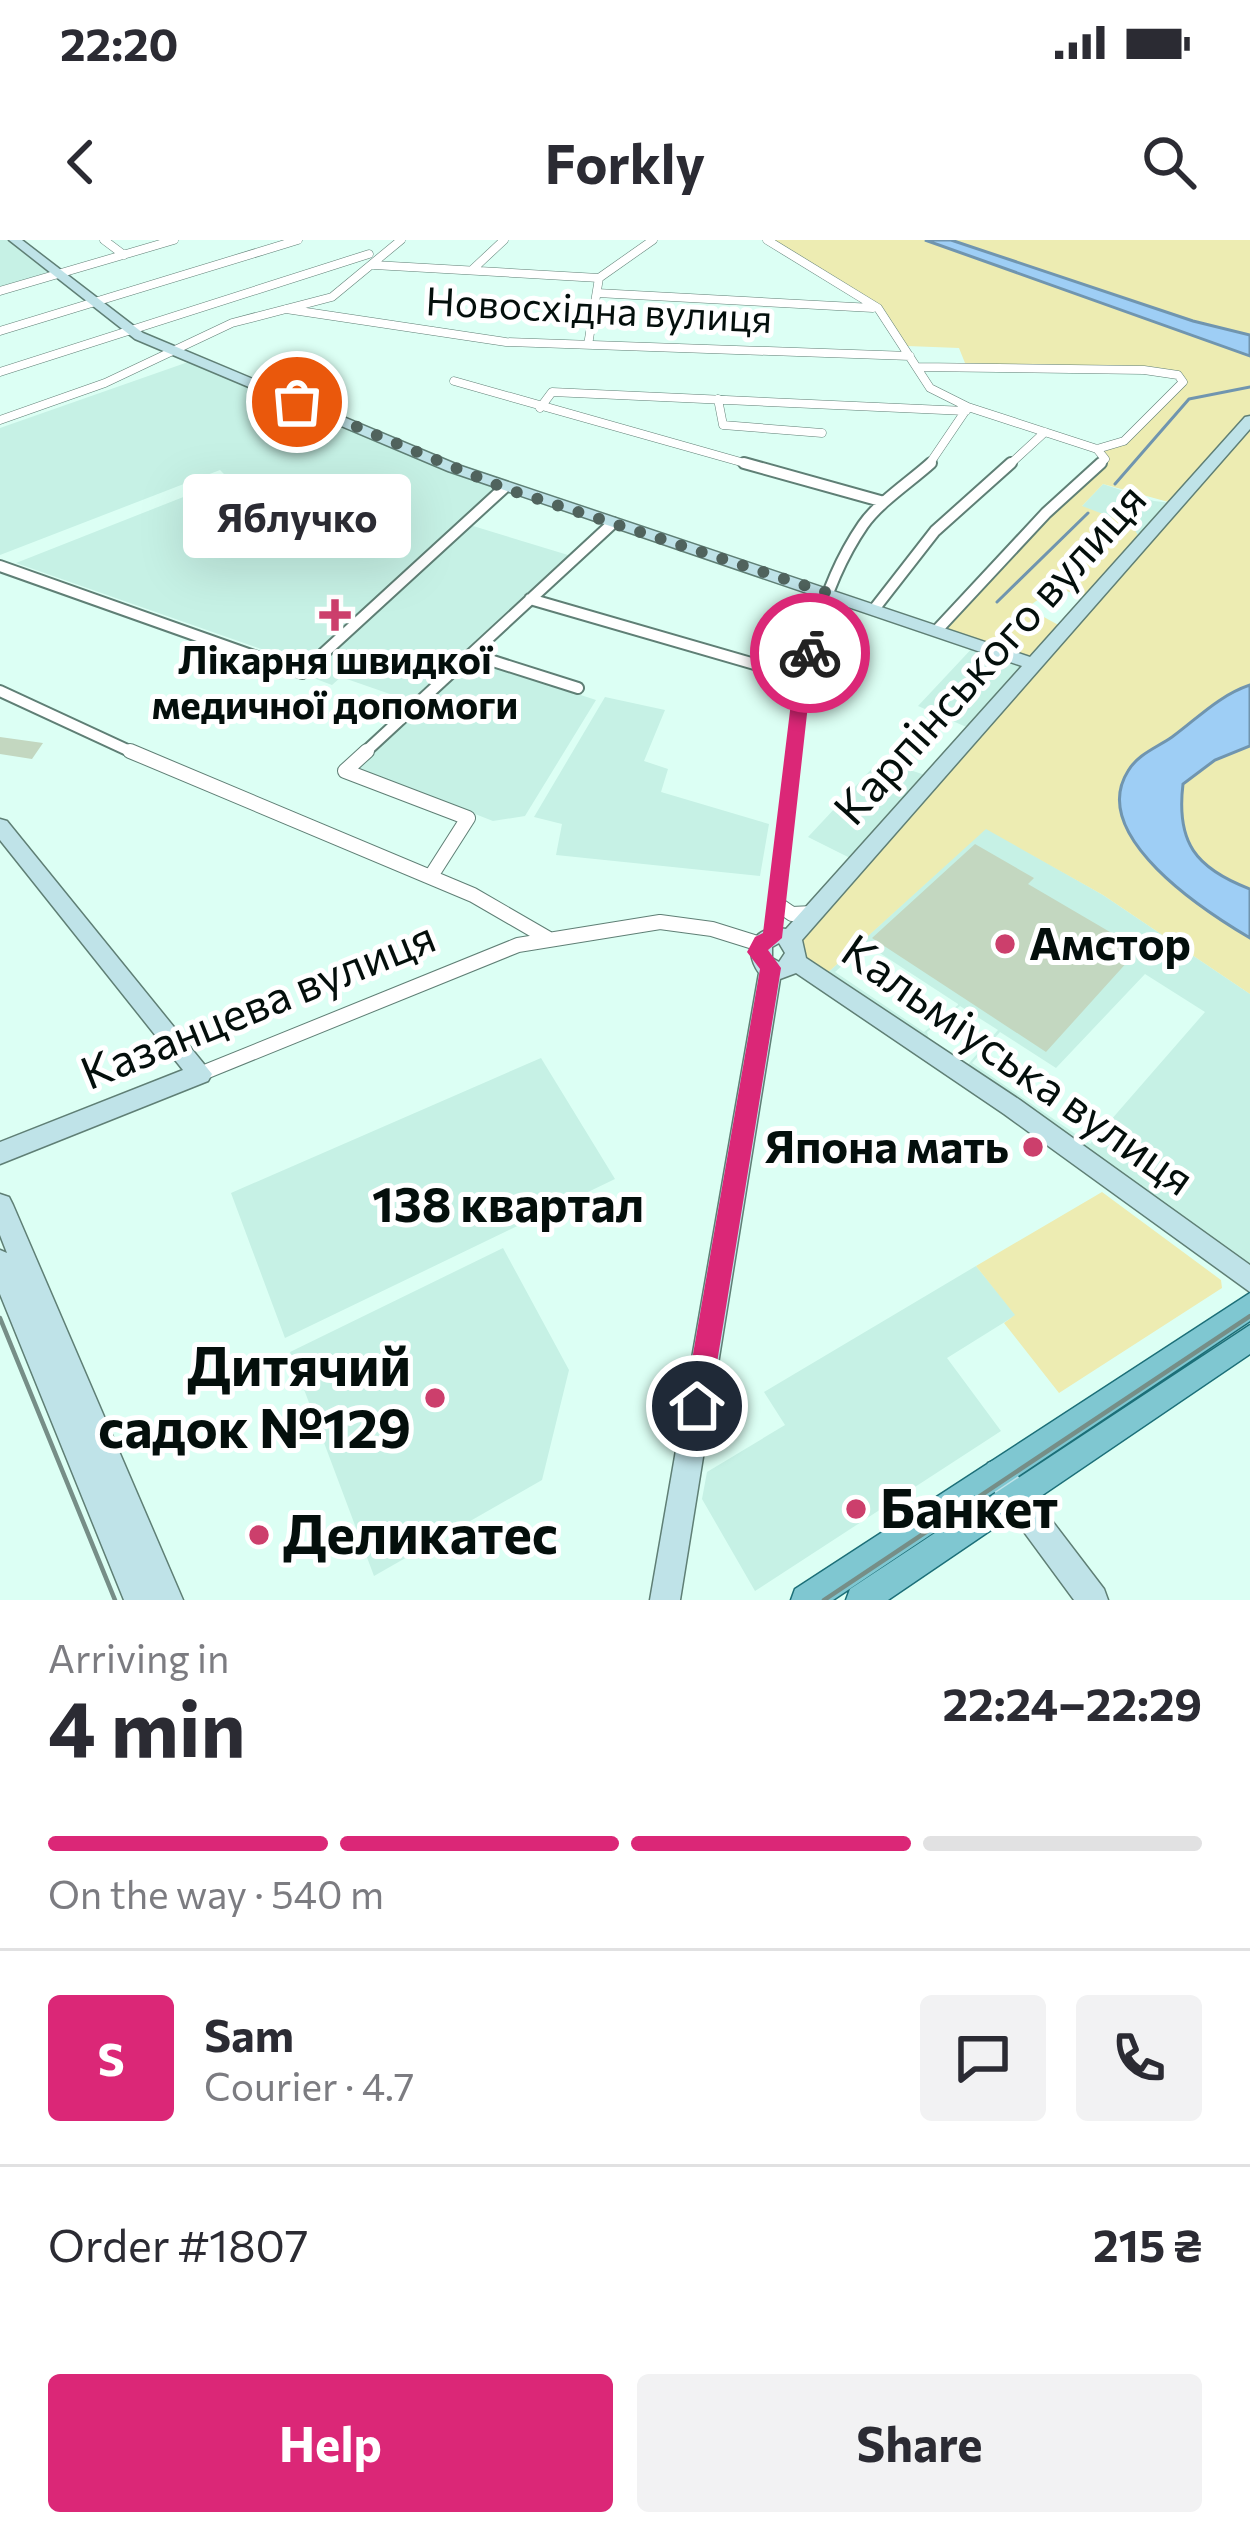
<!DOCTYPE html>
<meta charset="utf-8">
<style>
body{margin:0;font-family:Commissioner,sans-serif;background:#f2f2f3;color:#2b2b33;height:100vh;display:flex;flex-direction:column;font-size:45px;white-space:nowrap}
*{box-sizing:border-box;margin:0}
p{font-size:39px;color:#7c7c81}
.icon{flex:none;width:66px;height:66px;fill:none;stroke:currentColor;stroke-width:2;stroke-linecap:round;stroke-linejoin:round}
.map{position:relative;height:1360px;overflow:hidden}
.panel{display:flex;flex-direction:column;background:#fff;flex:1}
.panel>*{flex:none}
.pin{position:absolute;display:grid;place-items:center;width:102px;height:102px;color:#fff;margin:-51px;border:6px solid #fff;border-radius:50%;box-shadow:0 3px 12px #0007}
.courier{position:absolute;display:grid;place-items:center;width:120px;height:120px;margin:-60px;border:9px solid #db2777;border-radius:50%;background:#fff;color:#222;box-shadow:0 3px 15px #0007}
.bubble{position:absolute;height:84px;border-radius:12px;background:#fff;box-shadow:0 12px 48px #0002;font-size:39px;font-weight:700;line-height:84px;text-align:center}
.overview em{font-style:normal;font-weight:700}
.overview div{display:flex;flex-direction:column-reverse}
.overview{display:flex;align-items:center;justify-content:space-between;height:204px;padding:0 48px}
h1{font-size:78px;font-weight:700;line-height:90px}
.bar{display:grid;grid-template-columns:repeat(4,1fr);gap:18px 12px;align-content:center;height:144px;padding:0 48px}
.bar i{height:15px;border-radius:9px;background:#e1e1e2}
.bar .selected{background:#db2777}
.bar p{grid-column:span 4}
.line{display:flex;align-items:center;gap:30px;padding:0 48px;border-top:3px solid #e1e1e2}
.line div{flex:1}
.round{display:grid;place-items:center;flex:none;width:126px;height:126px;border-radius:12px;background:#f2f2f3}
.cta{display:flex;gap:24px;margin-top:auto;padding:24px 48px}
.cta a{flex:1;height:138px;border-radius:12px;background:#db2777;color:#fff;font-size:48px;font-weight:700;line-height:138px;text-align:center}
.cta a+a{background:#f2f2f3;color:#2b2b33}
.status{display:flex;justify-content:space-between;align-items:center;height:84px;padding:0 60px;background:#fff;direction:ltr}
.status svg{height:33px;fill:currentColor}
header{display:flex;justify-content:space-between;align-items:center;height:156px;padding:0 48px;background:#fff;font-size:54px;font-weight:700}
.map>svg:first-child{display:block}
.built{fill:#c6f1e5;fill-rule:evenodd}
.green{fill:#edecb2}
.water{fill:#9ecef5;stroke:#7095af;stroke-width:3}
.lines{fill:none;stroke-linecap:round;stroke-linejoin:round}
.stream{stroke:#7095af;stroke-width:3}
.building{fill:#c3d7c0}
.street-far2-casing{stroke:#5f7f75;stroke-width:9}
.street-far1-casing{stroke:#5f7f75;stroke-width:14}
.street-casing{stroke:#5f7f75;stroke-width:16}
.secondary-casing{stroke:#5f7f75;stroke-width:3}
.primary-casing{stroke:#1c6f78;stroke-width:3}
.street-far2{stroke:#fff;stroke-width:8}
.street-far1{stroke:#fff;stroke-width:10}
.street{stroke:#fff;stroke-width:14}
.secondary{fill:#bfe3e8;fill-rule:evenodd}
.primary{fill:#7fc7d1;fill-rule:evenodd}
.tram{stroke:#768e87;stroke-width:4.5}
.route{fill:#db2777}
.done{stroke:#50635d;stroke-width:12;stroke-dasharray:0 21.6}
.poi-dot{fill:#cc3f6c;stroke:#fff;stroke-width:4.5}
.labels{text-anchor:middle;stroke-width:10;stroke-linejoin:round;paint-order:stroke}
.far-street-label{font-size:39px;fill:#040f0c;stroke:#fff}
.far-poi-label{font-size:39px;font-weight:bold;fill:#040f0c;stroke:#fff}
.street-label{font-size:45px;fill:#040f0c;stroke:#fff}
.poi-label{font-size:45px;font-weight:bold;fill:#040f0c;stroke:#fff;text-anchor:start}
.neighbourhood-label{font-size:48px;font-weight:bold;fill:#040f0c;stroke:#fff}
.near-poi-label{font-size:54px;font-weight:bold;fill:#040f0c;stroke:#fff;text-anchor:start}
</style>
<div class="status"><b>22:20</b><svg viewBox="0 0 49 12"><path d="M0 12V9h3v3zM5 12V6h3v6zM10 12V3h3v9zM15 12V0h3v12zM26 1h20v11H26zM47 4h2v5h-2z"/></svg></div>
<header><svg class="icon" aria-label="back" viewBox="0 0 24 24"><path d="M15 5l-7 7 7 7"/></svg>Forkly<svg class="icon" aria-label="search" viewBox="0 0 24 24"><circle cx="10" cy="10" r="6"/><path d="M15 15l6 6"/></svg></header>
<div class="map">
<svg width="1250" height="1360" viewBox="0 0 1250 1360">
<rect width="100%" height="100%" fill="#dcfff4"/>
<!-- built -->
<path class="built" d="M0,0H12L52,32L0,47Z
M191,121L276,157L270,160L272,166L307,187L327,179L496,248L460,282L568,315L410,461L341,437L332,445L308,436L315,428L16,323L229,239L220,230L0,315V188Z
M1103,244L1154,261L1172,263L1140,299L1081,267Z
M976,404L1029,424L971,489L918,466Z
M471,419L596,460L525,576L493,581L357,528Z
M605,457L665,470L644,521L668,529L661,552L769,584L760,636L556,615L562,584L534,577Z
M880,520L928,536L854,620L808,597Z
M986,588L1103,655L1250,754V1032L964,829L998,790L960,766L927,792L929,800L824,736ZM866,704L958,764V765L924,792L835,732ZM1145,734L1205,772L1090,904L972,823L1000,792L1056,828Z
M541,818L615,939L285,1098L231,953Z
M503,1008L569,1130L542,1240L374,1336L290,1112Z
M976,1026L1016,1075L947,1118L1001,1191L755,1351L702,1259L707,1232L785,1185L764,1152Z"/>
<!-- green -->
<path class="green" d="M767,0H925L1250,116V176L1172,263L1103,244L1082,266L1132,285L1140,299L1089,357L1054,348L1032,364L1033,371L1062,387L1033,419L940,386L1104,220L1097,209L1114,205L1182,142L1169,133L967,128L959,108L907,106L886,76Z
M951,0H1250V95L1193,81Z
M1250,184V445C1219,456 1198,478 1172,496C1151,512 1129,521 1122,549C1108,599 1212,676 1250,698V754L1103,655L986,589L824,736L805,718L796,699Z
M1250,506V649C1194,628 1177,603 1183,544L1215,520Z
M1102,952L1221,1040L1222,1048L1059,1153L1004,1083L1015,1075L976,1026Z"/>
<!-- water -->
<path class="water" d="M925,0H951L1193,81L1250,95V116Z
M1250,445V506L1215,520L1183,544C1176,602 1195,628 1250,649V698C1206,672 1087,596 1128,531C1138,514 1156,508 1172,497C1198,478 1218,456 1250,445Z"/>
<g class="lines">
<!-- stream -->
<path class="stream" d="M1115,244L1189,159L1250,147
M997,362L1088,273"/>
</g>
<!-- building -->
<path class="building" d="M0,497L43,503L32,519L0,514Z
M975,604L1034,638L1028,644L1139,709L1046,812L872,698Z"/>
<g class="lines">
<defs>
<path id="street-far2" d="M104,0L124,15
M767,0L878,68L930,148L968,167L1097,209L1124,201L1183,142L1178,135L1144,130L918,127
M374,25L599,38
M473,29L504,0
M0,51L174,0
M597,53L873,68
M286,69L506,102L910,116
M0,91L298,0
M588,105L599,38L653,0
M0,132L369,14
M454,141L755,226
M718,159L723,185L822,193
M540,168L552,152L966,171
M0,180L105,143L232,83L332,57L401,0
M1097,209L1105,219L1098,226
M928,226L968,167
M1008,226L1045,192"/>
<path id="street-far1" d="M744,223L884,262
M0,326L302,433L504,248
M530,359L803,438
M875,368L935,291L1011,223
M938,389L1046,273L1101,223
M471,414L578,448
M0,451L136,514
M363,514L613,283
M794,514C803,436 817,352 863,285C879,262 910,242 931,223"/>
<path id="street" d="M130,511L473,655L549,699
M367,511L345,531L468,578L431,636
M776,663L792,674L813,673
M772,698L794,511
M200,834L518,705L660,682L712,689L760,704"/>
<path id="secondary" d="M9,0H22L143,93L458,225L1030,417L1245,177L1250,176V189L802,700L806,718L1020,860L1250,1025V1052L1004,874L796,733L780,739L680,1360H650L759,733C741,707 755,684 786,689L1022,426L448,231L135,99ZM779,703L785,713L779,722L772,718V707Z
M0,579L7,581L212,834L208,841L0,924V902L183,830L0,600Z
M0,954L9,957L13,965L183,1360H124L0,1054V1010L7,1013L0,995Z
M998,1219L1008,1223L1104,1349L1108,1360H1074L988,1243L984,1233L988,1223Z"/>
<path id="primary" d="M1250,1053V1081L833,1360H791L795,1349Z
M1250,1085V1114L888,1360H846L850,1349Z"/>
</defs>
<!-- street-far2 casing -->
<use href="#street-far2" class="street-far2-casing"/>
<!-- street-far1 casing -->
<use href="#street-far1" class="street-far1-casing"/>
<!-- street casing -->
<use href="#street" class="street-casing"/>
<!-- secondary casing -->
<use href="#secondary" class="secondary-casing"/>
<!-- primary casing -->
<use href="#primary" class="primary-casing"/>
<!-- street-far2 -->
<use href="#street-far2" class="street-far2"/>
<!-- street-far1 -->
<use href="#street-far1" class="street-far1"/>
<!-- street -->
<use href="#street" class="street"/>
<!-- secondary -->
<use href="#secondary" class="secondary"/>
<!-- primary -->
<use href="#primary" class="primary"/>
<!-- tram -->
<path class="tram" d="M0,1078L115,1360
M824,1360L1250,1076"/>
</g>
<!-- route -->
<path class="route" d="M810,408L818,413L811,438L782,698L768,710L781,728L710,1166L706,1176L697,1179L688,1176L684,1166L760,729L747,712L755,697L763,693L794,438L802,413Z"/>
<g class="lines">
<!-- done -->
<path class="done" d="M297,162L504,248L828,353L810,413"/>
</g>
<!-- markers -->
<g class="poi-dot">
<path d="M329 357h12v12h12v12h-12v12h-12v-12h-12v-12h12z"/>
<circle cx="1005" cy="704" r="12"/>
<circle cx="1033" cy="907" r="12"/>
<circle cx="435" cy="1158" r="12"/>
<circle cx="856" cy="1269" r="12"/>
<circle cx="259" cy="1295" r="12"/>
</g>
<g class="labels">
<!-- far-street labels -->
<g class="far-street-label">
<text transform="translate(599 70) rotate(3)" y="14">Новосхідна вулиця</text>
</g>
<!-- far-poi labels -->
<g class="far-poi-label">
<text x="335" y="434">Лікарня швидкої<tspan x="335" dy="45">медичної допомоги</tspan></text>
</g>
<!-- street labels -->
<g class="street-label">
<text transform="translate(990 414) rotate(-48)" y="16">Карпінського вулиця</text>
<text transform="translate(258 765) rotate(-22)" y="16">Казанцева вулиця</text>
<text transform="translate(1018 825) rotate(35)" y="16">Кальміуська вулиця</text>
</g>
<!-- poi labels -->
<g class="poi-label">
<text x="1029" y="720">Амстор</text>
<text x="1009" y="923" text-anchor="end">Япона мать</text>
</g>
<!-- neighbourhood labels -->
<g class="neighbourhood-label">
<text x="508" y="982">138 квартал</text>
</g>
<!-- near-poi labels -->
<g class="near-poi-label">
<text x="411" y="1146" text-anchor="end">Дитячий<tspan x="411" dy="62">садок №129</tspan></text>
<text x="880" y="1288">Банкет</text>
<text x="283" y="1314">Деликатес</text>
</g>
</g>
</svg>
<div class="pin" style="left:297px;top:162px;background:#ea580c"><svg class="icon" aria-label="bag" viewBox="0 0 24 24"><path d="M5 8h14l-1 12H6zM9 8a3 3 0 0 1 6 0"/></svg></div>
<div class="pin" style="left:697px;top:1166px;background:#1f2937"><svg class="icon" aria-label="home" viewBox="0 0 24 24"><path d="M3 11l9-7 9 7M6 9v11h12V9"/></svg></div>
<div class="courier" style="left:810px;top:413px"><svg class="icon" aria-label="bike" viewBox="0 0 24 24"><circle cx="6" cy="16" r="4"/><circle cx="18" cy="16" r="4"/><path d="M6 16l4-8h5l3 8M10 8l3 8H6M13 5h3"/></svg></div>
<div class="bubble" style="left:183px;top:234px;width:228px">Яблучко</div>
</div>
<section class="panel">
<div class="overview"><div><h1>4 min</h1><p>Arriving in</p></div><em>22:24–22:29</em></div>
<div class="bar"><i class="selected"></i><i class="selected"></i><i class="selected"></i><i></i><p>On the way · 540 m</p></div>
<div class="line" style="height:216px"><b class="round" style="background:#db2777;color:#fff">S</b><div><b>Sam</b><p>Courier · 4.7</p></div><a class="round"><svg class="icon" aria-label="chat" viewBox="0 0 24 24"><path d="M4 5h16v11H9l-5 4z"/></svg></a><a class="round"><svg class="icon" aria-label="phone" viewBox="0 0 24 24"><path d="M5 4h4l2 5-3 2q2 4 5 5l2-3 5 2v4C11 20 4 13 5 4z"/></svg></a></div>
<div class="line" style="height:156px"><div>Order #1807</div><b>215 ₴</b></div>
<div class="cta"><a>Help</a><a>Share</a></div>
</section>
